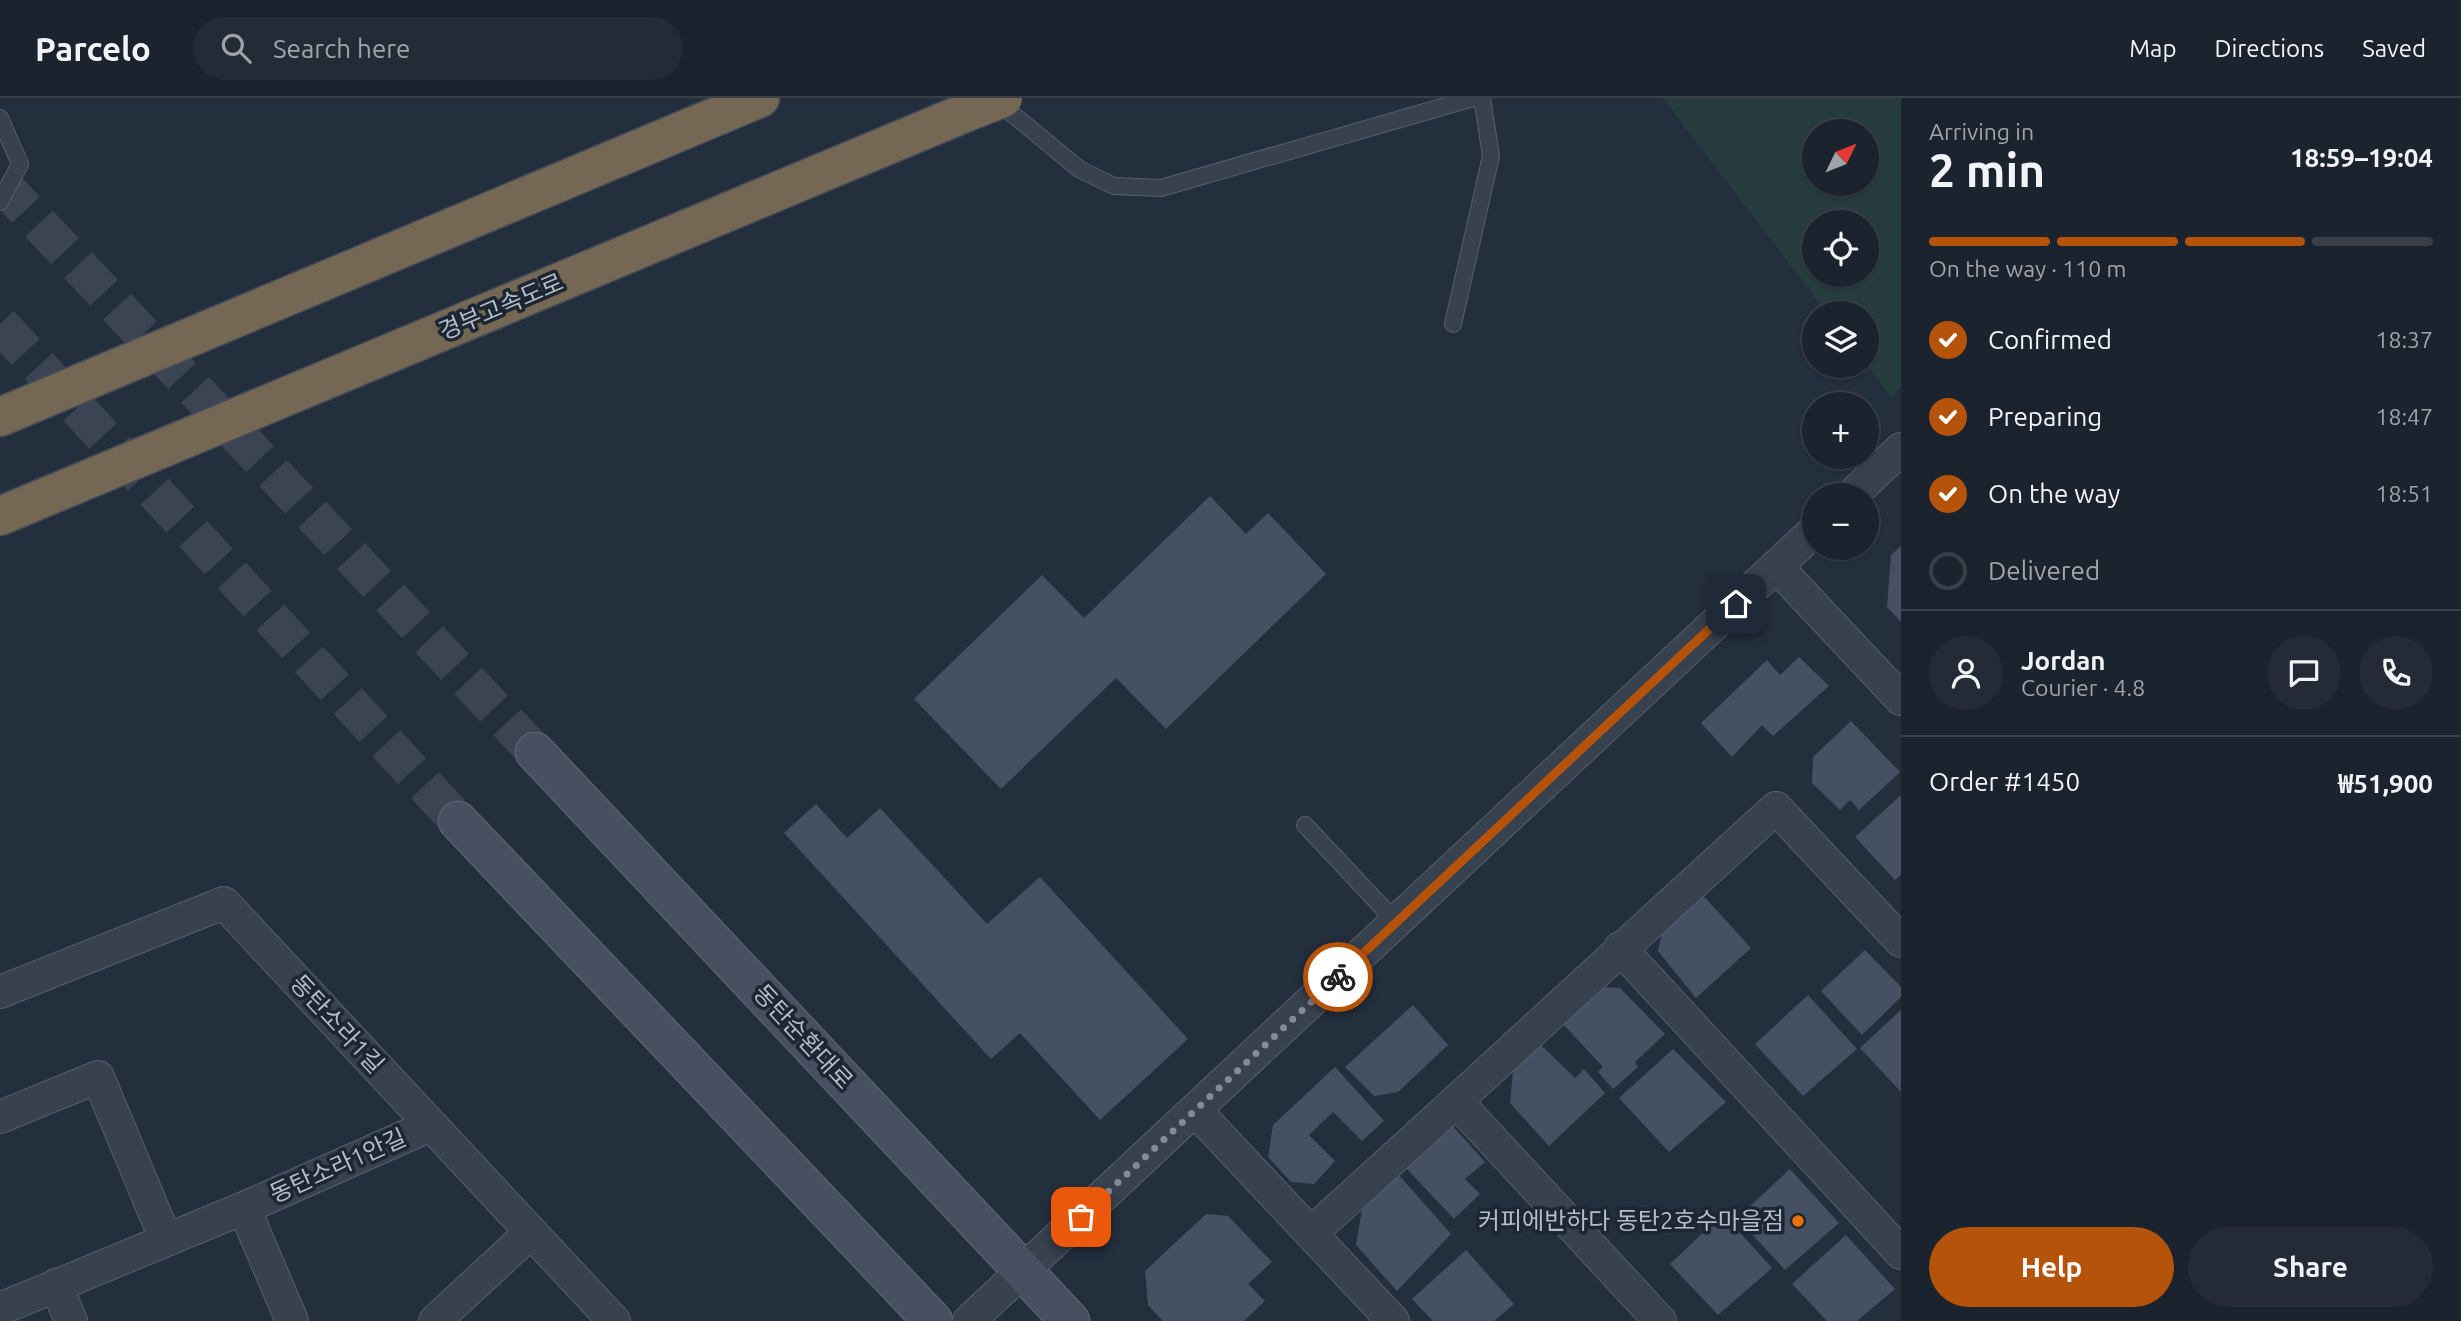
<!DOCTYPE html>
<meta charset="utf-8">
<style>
body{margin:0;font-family:Ubuntu,"Noto Sans KR",sans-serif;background:#242b36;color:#f1f3f6;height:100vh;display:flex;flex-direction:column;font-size:26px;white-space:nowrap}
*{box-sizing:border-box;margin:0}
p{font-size:23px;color:#a0a4aa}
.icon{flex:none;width:38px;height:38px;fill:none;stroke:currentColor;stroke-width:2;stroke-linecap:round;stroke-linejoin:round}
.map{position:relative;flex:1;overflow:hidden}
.details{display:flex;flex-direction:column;background:#1b232e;width:560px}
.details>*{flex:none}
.needle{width:46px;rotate:47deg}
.tools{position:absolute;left:1802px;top:21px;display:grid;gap:14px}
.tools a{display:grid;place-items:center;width:77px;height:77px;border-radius:50%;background:#1b232e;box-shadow:0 2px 5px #0004,0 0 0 2px #39404a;font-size:35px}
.pin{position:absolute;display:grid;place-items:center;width:60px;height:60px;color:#fff;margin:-30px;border-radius:14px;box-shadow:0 4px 10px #0006}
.courier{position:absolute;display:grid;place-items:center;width:70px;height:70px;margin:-35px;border:5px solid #b45309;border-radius:50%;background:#fff;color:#222;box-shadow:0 2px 9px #0007}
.head em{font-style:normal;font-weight:600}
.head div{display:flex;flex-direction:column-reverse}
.head{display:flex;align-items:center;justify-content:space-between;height:119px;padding:0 28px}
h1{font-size:46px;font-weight:600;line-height:52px}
.bar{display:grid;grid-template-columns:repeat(4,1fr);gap:10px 7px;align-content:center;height:84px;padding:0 28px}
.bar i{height:9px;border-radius:5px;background:#39404a}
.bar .active{background:#b45309}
.bar p{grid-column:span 4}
.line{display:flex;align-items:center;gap:18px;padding:0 28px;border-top:2px solid #39404a}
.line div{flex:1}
.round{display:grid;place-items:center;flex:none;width:74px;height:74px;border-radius:37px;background:#242b36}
ol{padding:0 28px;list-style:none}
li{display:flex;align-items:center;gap:21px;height:77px}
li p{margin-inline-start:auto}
li .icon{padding:7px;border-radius:50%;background:#b45309;color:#fff;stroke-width:4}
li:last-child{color:#a0a4aa}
li i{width:38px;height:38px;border:4px solid #39404a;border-radius:50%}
.button{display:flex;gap:14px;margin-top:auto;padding:14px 28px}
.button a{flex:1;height:80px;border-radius:42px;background:#b45309;color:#fff;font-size:28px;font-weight:600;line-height:80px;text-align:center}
.button a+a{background:#242b36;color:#f1f3f6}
header{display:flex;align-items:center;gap:42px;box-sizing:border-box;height:98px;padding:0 35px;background:#1b232e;border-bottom:2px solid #39404a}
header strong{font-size:33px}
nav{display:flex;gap:38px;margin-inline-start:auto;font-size:24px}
.search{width:490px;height:63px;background:#242b36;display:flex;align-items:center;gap:18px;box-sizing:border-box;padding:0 24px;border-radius:38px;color:#a0a4aa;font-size:26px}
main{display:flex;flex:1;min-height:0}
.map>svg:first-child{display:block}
.green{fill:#263c3f;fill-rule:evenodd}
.building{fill:#455162}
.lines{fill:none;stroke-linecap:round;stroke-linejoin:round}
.secondary-tunnel{stroke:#3a4453;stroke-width:38;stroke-dasharray:38 19;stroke-linecap:butt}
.lane-casing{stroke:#565f6c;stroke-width:18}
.street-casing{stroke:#565f6c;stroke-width:34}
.secondary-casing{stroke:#565f6c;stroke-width:41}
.highway-casing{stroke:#434c59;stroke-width:41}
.lane{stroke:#38414e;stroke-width:16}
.street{stroke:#38414e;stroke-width:32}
.secondary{stroke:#465061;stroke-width:38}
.highway{stroke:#746855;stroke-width:38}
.highway-bridge-casing{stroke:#434c59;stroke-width:41;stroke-linecap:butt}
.highway-bridge{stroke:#746855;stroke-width:38}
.done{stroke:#828b98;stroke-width:7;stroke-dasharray:0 12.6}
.route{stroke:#b45309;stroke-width:9}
.food-dot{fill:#e8710a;stroke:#1d2633;stroke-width:2.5}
.labels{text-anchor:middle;stroke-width:7;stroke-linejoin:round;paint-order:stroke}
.street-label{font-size:24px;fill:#b4bcc9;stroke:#1d2633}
.poi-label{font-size:24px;fill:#b4bcc9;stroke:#1d2633;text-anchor:end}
</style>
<header>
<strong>Parcelo</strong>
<div class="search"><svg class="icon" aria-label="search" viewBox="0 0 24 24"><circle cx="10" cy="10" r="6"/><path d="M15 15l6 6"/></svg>Search here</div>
<nav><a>Map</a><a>Directions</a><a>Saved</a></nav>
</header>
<main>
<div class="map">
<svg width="1901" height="1223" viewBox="0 0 1901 1223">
<rect width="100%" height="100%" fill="#242f3e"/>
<!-- green -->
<path class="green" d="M1663,0H1901V289L1891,299L1867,267V215H1827ZM1815,33H1867V86H1815ZM1815,124H1867V177H1815Z"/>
<!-- building -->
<path class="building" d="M1210,398L1246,436L1268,415L1326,476L1166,631L1116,580L1001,691L914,601L1042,477L1084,520Z
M1901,448V524L1887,509L1891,457Z
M1799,559L1829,588L1773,638L1762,627L1732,659L1701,625L1767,562L1780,577Z
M1851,623L1900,674L1859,712L1850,702L1840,712L1812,685L1813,659Z
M1901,697V777L1895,782L1855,739Z
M816,706L847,740L880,710L987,826L1040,779L1188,941L1100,1022L1020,935L991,961L784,735Z
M1700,794L1751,850L1696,900L1658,853L1663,829Z
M1865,852L1901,889V899L1862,937L1821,893Z
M1602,889L1620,890L1665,936L1635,964L1638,969L1613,991L1598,974L1603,969L1562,925Z
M1808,897L1857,951L1803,998L1755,946Z
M1413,907L1448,947L1398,994L1374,998L1345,969Z
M1901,912V994L1860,950Z
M1541,947L1575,980L1584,971L1605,995L1549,1048L1510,1005L1513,973Z
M1673,951L1726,1004L1669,1054L1619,1000Z
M1335,969L1384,1023L1362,1043L1333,1014L1309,1037L1335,1063L1314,1086L1291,1084L1268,1059L1273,1027Z
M1450,1025L1485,1064L1465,1081L1480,1096L1454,1121L1404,1068Z
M1790,1071L1839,1125L1785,1172L1737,1120Z
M1398,1076L1451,1136L1397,1193L1356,1147L1362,1111Z
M1206,1116L1228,1118L1272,1164L1248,1186L1265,1203L1244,1223H1163L1148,1207L1145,1173Z
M1723,1116L1772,1170L1718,1217L1670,1166Z
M1846,1137L1895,1191L1857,1223H1827L1792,1186Z
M1466,1152L1514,1206L1494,1223H1433L1412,1201Z"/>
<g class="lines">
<!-- secondary-tunnel -->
<path class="secondary-tunnel" d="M0,84L535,654
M0,226L458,723"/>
<defs>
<path id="lane" d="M998,4L1079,71L1114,88L1161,90L1473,0
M0,20L20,66L0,104
M1453,226L1491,58L1482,0
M1305,727L1396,824"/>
<path id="street" d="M1852,397L1901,351
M1776,468L1901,601
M1620,850L1901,1155
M0,894L224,805L614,1223
M1457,1004L1660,1223
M1195,1012L1393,1223
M0,1019L98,979L166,1142
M244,1110L292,1223
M1311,1135C1467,995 1620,851 1776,710L1901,843
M56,1187L71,1223
M0,1211L244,1110L431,1027
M435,1223L531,1134
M969,1223L1815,432"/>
<path id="secondary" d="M535,654L1070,1223
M458,723L933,1223"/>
<path id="highway" d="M0,319L760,0
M0,418L967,14"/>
</defs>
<!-- lane casing -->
<use href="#lane" class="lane-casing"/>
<!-- street casing -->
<use href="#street" class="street-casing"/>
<!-- secondary casing -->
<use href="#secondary" class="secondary-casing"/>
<!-- highway casing -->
<use href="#highway" class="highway-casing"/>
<!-- lane -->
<use href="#lane" class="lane"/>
<!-- street -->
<use href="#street" class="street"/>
<!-- secondary -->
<use href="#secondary" class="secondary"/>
<!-- highway -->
<use href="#highway" class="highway"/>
<defs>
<path id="highway-bridge" d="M967,14L1003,0"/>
</defs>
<!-- highway-bridge casing -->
<use href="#highway-bridge" class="highway-bridge-casing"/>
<!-- highway-bridge -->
<use href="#highway-bridge" class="highway-bridge"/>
</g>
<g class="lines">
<!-- done -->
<path class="done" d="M1081,1119L1338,879"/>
<!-- route -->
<path class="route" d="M1338,879L1736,506"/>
</g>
<!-- markers -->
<circle class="food-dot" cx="1798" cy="1123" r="7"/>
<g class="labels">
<!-- street labels -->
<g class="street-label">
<text transform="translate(501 209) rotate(-23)" y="8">경부고속도로</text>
<text transform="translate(337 926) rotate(47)" y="8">동탄소라1길</text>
<text transform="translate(803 939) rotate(47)" y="8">동탄순환대로</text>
<text transform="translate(338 1068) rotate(-24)" y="8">동탄소라1안길</text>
</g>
<!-- poi labels -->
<g class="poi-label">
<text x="1784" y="1131">커피에반하다 동탄2호수마을점</text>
</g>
</g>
</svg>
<div class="tools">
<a><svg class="needle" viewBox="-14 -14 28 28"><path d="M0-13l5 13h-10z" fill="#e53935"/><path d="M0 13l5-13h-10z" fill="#a0a4aa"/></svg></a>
<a><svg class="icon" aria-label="locate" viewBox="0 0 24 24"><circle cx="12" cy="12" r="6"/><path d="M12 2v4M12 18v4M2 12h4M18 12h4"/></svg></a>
<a><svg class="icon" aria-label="layers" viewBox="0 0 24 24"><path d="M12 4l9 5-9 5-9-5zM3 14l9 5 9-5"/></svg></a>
<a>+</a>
<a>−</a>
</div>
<div class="pin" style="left:1081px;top:1119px;background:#ea580c"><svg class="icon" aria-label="bag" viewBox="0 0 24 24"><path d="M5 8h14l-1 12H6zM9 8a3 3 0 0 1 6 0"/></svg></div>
<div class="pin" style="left:1736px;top:506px;background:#1f2937"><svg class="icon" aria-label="home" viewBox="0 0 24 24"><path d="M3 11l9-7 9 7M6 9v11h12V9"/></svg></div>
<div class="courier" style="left:1338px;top:879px"><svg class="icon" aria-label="bike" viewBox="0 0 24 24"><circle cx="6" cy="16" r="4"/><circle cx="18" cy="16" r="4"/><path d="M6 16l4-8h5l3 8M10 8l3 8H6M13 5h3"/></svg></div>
</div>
<section class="details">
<div class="head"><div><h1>2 min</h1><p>Arriving in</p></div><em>18:59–19:04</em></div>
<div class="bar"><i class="active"></i><i class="active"></i><i class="active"></i><i></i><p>On the way · 110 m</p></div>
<ol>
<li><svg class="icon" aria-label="check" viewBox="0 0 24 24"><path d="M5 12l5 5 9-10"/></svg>Confirmed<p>18:37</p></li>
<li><svg class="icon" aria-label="check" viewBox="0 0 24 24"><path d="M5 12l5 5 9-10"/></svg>Preparing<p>18:47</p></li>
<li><svg class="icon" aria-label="check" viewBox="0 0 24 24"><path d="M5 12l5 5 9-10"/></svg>On the way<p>18:51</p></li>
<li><i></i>Delivered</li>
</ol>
<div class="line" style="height:126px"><a class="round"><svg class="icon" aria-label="person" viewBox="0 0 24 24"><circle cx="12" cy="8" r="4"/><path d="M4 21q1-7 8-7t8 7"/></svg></a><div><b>Jordan</b><p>Courier · 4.8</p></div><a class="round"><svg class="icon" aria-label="chat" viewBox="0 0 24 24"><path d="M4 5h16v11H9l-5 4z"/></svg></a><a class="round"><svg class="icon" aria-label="phone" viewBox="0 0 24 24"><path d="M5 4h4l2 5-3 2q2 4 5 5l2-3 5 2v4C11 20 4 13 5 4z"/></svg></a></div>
<div class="line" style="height:91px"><div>Order #1450</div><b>₩51,900</b></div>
<div class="button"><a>Help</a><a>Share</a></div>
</section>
</main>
